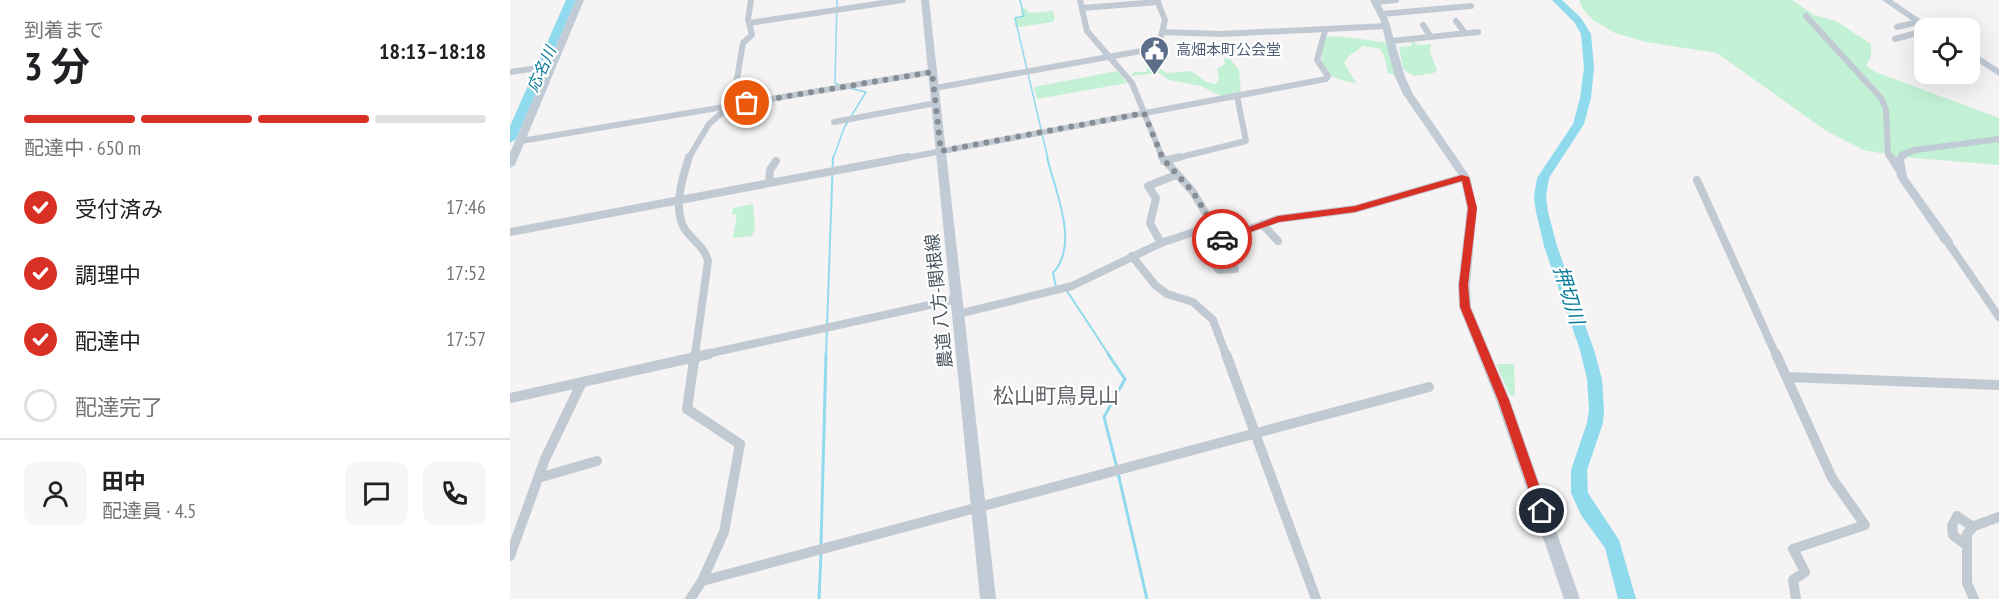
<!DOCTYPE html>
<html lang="ja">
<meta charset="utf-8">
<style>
body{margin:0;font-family:"PT Sans Narrow","Noto Sans JP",sans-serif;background:#f6f6f6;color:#202124;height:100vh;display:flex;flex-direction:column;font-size:22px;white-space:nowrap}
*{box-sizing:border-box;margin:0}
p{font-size:20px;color:#757577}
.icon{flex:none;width:33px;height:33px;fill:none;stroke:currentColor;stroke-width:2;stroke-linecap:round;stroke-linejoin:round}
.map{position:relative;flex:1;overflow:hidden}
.side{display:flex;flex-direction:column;background:#fff;width:510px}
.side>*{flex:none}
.controls{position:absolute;left:1404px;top:18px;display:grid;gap:12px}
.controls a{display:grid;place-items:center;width:66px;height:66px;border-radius:12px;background:#fff;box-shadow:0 6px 24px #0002;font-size:30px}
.pin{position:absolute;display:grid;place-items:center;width:51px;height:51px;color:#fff;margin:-26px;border:3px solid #fff;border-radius:50%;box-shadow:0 2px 6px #0007}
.courier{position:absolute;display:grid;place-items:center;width:60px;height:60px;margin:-30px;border:4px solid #d93025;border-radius:50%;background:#fff;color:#222;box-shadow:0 2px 8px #0007}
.overview em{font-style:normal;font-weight:700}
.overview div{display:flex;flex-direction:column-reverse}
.overview{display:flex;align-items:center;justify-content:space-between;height:102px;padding:0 24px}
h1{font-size:39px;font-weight:700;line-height:45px}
.bar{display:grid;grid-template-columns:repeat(4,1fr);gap:9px 6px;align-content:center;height:72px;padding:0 24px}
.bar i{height:8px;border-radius:4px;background:#e0e0e0}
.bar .active{background:#d93025}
.bar p{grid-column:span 4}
.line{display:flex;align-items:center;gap:15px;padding:0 24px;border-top:2px solid #e0e0e0}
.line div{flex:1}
.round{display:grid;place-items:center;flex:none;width:63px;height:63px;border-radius:12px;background:#f6f6f6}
ol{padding:0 24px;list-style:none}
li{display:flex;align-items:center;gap:18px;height:66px}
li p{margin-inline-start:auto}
li .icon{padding:6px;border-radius:50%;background:#d93025;color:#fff;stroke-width:4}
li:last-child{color:#757577}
li i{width:33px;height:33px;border:3px solid #e0e0e0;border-radius:50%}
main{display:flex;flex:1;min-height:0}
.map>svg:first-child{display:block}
.green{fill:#c3f1d5}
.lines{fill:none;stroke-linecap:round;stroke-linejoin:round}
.stream-far2{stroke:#90daee;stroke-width:1.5}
.stream-far1{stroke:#90daee;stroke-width:2}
.stream{stroke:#90daee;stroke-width:3}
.river{fill:#90daee;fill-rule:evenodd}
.street-far2{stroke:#c1cad2;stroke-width:6}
.street-far1{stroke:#c1cad2;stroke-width:8}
.street{stroke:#c1cad2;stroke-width:10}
.secondary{fill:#c1cbd6;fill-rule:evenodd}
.route{fill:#d93025}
.done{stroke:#868d94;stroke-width:6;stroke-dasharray:0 10.8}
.labels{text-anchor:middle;stroke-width:4.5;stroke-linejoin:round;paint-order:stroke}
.far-service-label{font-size:15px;fill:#4e5e75;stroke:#fff;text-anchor:start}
.far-water-label{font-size:16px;font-style:italic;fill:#0c7c9b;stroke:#fff}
.street-label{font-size:18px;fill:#4a5661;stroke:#fff}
.water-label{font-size:20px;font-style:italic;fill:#0c7c9b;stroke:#fff}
.quarter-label{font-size:21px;fill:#5f6368;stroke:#fff}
</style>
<main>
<section class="side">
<div class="overview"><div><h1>3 分</h1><p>到着まで</p></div><em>18:13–18:18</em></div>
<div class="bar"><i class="active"></i><i class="active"></i><i class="active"></i><i></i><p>配達中 · 650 m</p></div>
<ol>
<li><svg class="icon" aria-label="check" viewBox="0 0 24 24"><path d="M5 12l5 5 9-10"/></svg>受付済み<p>17:46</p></li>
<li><svg class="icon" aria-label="check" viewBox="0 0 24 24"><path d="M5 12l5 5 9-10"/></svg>調理中<p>17:52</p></li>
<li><svg class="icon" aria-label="check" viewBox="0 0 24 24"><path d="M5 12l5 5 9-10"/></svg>配達中<p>17:57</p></li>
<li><i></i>配達完了</li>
</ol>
<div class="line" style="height:108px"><a class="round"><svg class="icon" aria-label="person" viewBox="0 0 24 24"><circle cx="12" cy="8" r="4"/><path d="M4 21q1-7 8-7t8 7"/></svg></a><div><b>田中</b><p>配達員 · 4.5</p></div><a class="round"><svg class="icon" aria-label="chat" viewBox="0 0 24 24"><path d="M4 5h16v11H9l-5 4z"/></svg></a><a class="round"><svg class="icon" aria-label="phone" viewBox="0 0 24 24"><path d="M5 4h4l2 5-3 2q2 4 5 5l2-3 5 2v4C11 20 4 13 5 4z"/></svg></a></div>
</section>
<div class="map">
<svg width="1489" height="599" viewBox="0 0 1489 599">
<rect width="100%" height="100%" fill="#f5f3f3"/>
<!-- green -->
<path class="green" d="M1069,0H1282L1304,15L1326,21L1361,44V56L1356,66L1368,73L1489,118V165L1393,157L1353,150L1315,130L1207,53L1136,42L1105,33L1083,20L1073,9Z
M515,8L519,13L543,11L545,18L543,22L510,27L505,26L504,18L512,16L511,9Z
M826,36L880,43L886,76L878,73L874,55L870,49L853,46L839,56L834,63L846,83C816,79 804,68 816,37Z
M900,40L909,45L921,44L920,52L927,70L924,73L904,76L893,69L889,47L902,46Z
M714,58L720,59L729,70L731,92L711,96L691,86L659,80L649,73L620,76L625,72H637L636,68L647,66L656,73L681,71L697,82L706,84L709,80L707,69L715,64Z
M607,71L617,83L527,99L524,87Z
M243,204L245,228L242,236L223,238L227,214L222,215L223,208Z
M986,364H1004L1005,396L1000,395Z"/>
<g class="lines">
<!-- stream-far2 -->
<path class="stream-far2" d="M327,0L325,83L331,86
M510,0L514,16L505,18L538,159
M323,159L334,128L356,92L339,88"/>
<!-- stream-far1 -->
<path class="stream-far1" d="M537,157C545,191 570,244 543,273L546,287
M557,291L599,355
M316,355L323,157"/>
<!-- stream -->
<path class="stream" d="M598,354L615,379L594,417L607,468
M608,473L637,599
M311,545L316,354
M309,599L311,554"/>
<!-- river -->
<path class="river" d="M56,0H66L6,139L0,143V126Z
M1042,0H1052L1071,18L1081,34L1084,68L1081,98L1074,124L1039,178L1036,197L1038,212L1047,246L1084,350L1092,379L1094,409L1093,423L1077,470L1078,493L1109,540L1126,599H1108L1095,548L1071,515L1061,493V470L1077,423L1079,409L1077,379L1070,350L1034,246L1026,212L1024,197L1027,178L1063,124L1070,98L1074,68L1071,34L1064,22Z"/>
<!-- street-far2 -->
<path class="street-far2" d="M570,0L577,31L622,83L653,159
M865,2L886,0
M572,8L648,2
M872,14L961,6
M1296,16L1371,98L1376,109L1378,155L1382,159
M946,21L955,33
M239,23L393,0
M913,25L921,37
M1387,27L1408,22
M652,32L711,34L877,26
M1385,39L1414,31
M881,41L968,32
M1460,63L1471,61
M0,72L42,66
M425,88L648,48L655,20L647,0
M324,122L426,103
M11,141L422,72
M178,159L199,124L223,103L233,43L242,35L238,19L241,0
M390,159L816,79L818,76L807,60L815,31
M663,159L736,141L727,96"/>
<!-- street-far1 -->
<path class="street-far1" d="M179,157C172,178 162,212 176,231C184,241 195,248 198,261L185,355
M652,157L683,192L711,239L768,219L845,209L955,177
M1381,157L1389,170
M654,161L669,157
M1187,180L1266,355
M259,183L260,170L266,161
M752,224L768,241
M0,232L398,157
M1437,241L1489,317
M651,243L640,223L646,198L638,186L666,175
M694,252L709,270L725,269
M622,256L645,285L657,294L683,302L703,320L716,355
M448,314L562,286L651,243L702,226
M192,355L447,299"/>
<!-- street -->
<path class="street" d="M716,354L806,599
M1266,354L1322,478L1355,525L1283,549L1295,572L1283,580L1286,599
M1277,377L1489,385
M0,398L199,354
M28,478L87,461
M1456,545L1443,535L1442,526L1447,516L1463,527
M0,556L35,459L72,382
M192,581L919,387
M180,599L192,581L214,532L230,444L177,409L185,354
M1464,599L1457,583V534L1464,526L1489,517"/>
<!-- secondary -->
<path class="secondary" d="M66,0H74L5,165L0,168V153Z
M411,0H419L486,599H470Z
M860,0H868L878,19L895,77L903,94L960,177L967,208L960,285L961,307L1000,400L1070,599H1054L986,400L949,307L948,285L957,208L950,177L893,94L885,77L870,19Z
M1372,0H1382L1423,28L1414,29Z
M1460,50L1489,69V76L1460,57Z
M1489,136V142L1406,153L1398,156L1394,160L1397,177L1443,241L1441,244H1433L1387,177L1384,160L1390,152L1404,147Z"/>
</g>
<!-- route -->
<path class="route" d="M952,175L959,177L967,208L958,285L960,307L999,400L1038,511L1032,516L1026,511L988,400L950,307L949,285L958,208L952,181L845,212L769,222L712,242L707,239L768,216L845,206Z"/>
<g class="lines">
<!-- done -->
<path class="done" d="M237,103L422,72L431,151L634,113L653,159L683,192L712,239"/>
</g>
<!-- icons -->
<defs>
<symbol id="civic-pin" viewBox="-11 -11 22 30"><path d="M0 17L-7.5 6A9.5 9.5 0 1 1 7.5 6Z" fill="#5c6f8a" stroke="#fff"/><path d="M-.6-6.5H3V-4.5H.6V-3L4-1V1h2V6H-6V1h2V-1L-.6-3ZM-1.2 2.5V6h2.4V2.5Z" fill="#fff"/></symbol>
</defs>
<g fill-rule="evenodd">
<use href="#civic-pin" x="628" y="34" width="33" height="45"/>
</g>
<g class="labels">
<!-- far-service labels -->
<g class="far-service-label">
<text x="666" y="55">高畑本町公会堂</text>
</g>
<!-- far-water labels -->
<g class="far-water-label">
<text transform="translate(31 69) rotate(-66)" y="6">応名川</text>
</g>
<!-- street labels -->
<g class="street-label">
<text transform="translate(429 301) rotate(-96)" y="6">農道 八方-関根線</text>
</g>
<!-- water labels -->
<g class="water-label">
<text transform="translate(1059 295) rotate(73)" y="7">押切川</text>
</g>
<!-- quarter labels -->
<g class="quarter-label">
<text x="546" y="403">松山町鳥見山</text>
</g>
</g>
</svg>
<div class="controls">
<a><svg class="icon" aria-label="locate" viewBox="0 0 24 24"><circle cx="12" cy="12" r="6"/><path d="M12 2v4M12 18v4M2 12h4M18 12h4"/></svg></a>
</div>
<div class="pin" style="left:237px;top:103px;background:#ea580c"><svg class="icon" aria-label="bag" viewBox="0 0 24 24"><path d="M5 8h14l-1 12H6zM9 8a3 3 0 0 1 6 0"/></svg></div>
<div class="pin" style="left:1032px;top:511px;background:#1f2937"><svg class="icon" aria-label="home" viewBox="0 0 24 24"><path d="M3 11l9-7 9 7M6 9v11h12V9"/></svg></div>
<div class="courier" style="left:712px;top:239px"><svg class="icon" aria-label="car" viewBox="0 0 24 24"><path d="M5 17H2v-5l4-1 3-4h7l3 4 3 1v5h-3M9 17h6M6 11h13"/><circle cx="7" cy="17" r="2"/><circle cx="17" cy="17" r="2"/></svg></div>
</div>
</main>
